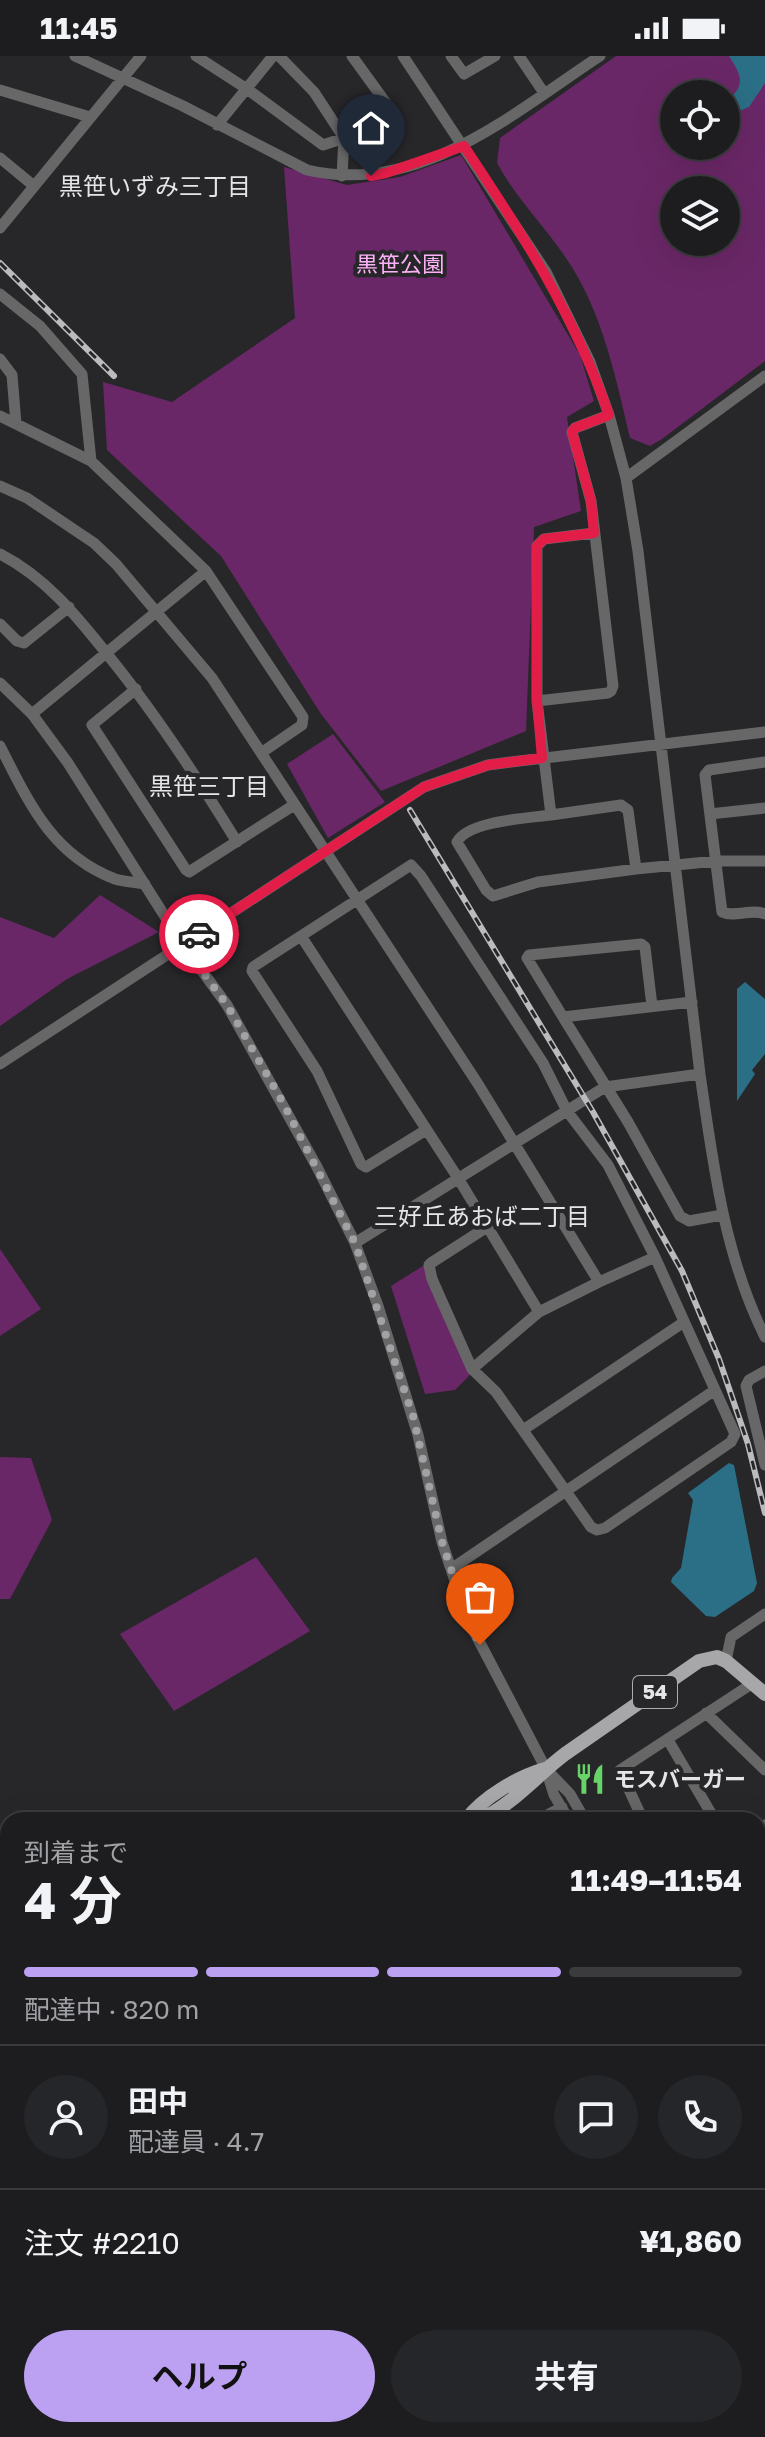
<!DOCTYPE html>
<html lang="ja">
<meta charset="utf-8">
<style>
body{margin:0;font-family:"Golos Text","Noto Sans JP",sans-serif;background:#252629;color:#f1f3f6;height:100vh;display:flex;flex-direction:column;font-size:30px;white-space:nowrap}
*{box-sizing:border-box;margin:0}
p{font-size:26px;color:#a0a2a5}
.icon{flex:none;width:44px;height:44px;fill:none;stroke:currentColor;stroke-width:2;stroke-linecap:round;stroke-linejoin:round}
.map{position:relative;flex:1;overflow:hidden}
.panel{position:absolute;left:0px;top:1756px;width:766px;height:626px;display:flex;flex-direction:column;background:#1d1d20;border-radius:24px 24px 0 0;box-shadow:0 8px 32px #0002,0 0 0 2px #3b3b3e}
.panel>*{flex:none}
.buttons{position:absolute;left:660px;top:24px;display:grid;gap:16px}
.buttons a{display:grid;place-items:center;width:80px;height:80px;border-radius:50%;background:#1d1d20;box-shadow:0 8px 32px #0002,0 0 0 2px #3b3b3e;font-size:40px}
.pin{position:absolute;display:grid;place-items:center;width:68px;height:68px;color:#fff;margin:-82px -34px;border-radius:50% 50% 50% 0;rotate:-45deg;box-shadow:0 0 8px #0007}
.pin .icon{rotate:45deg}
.courier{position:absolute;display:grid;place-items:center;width:80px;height:80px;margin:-40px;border:6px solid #e11d48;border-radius:50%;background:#fff;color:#222;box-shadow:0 2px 10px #0007}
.head em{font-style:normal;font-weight:700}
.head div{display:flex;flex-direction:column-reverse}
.head{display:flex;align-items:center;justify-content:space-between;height:136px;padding:0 24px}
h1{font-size:52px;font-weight:700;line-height:60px}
.bar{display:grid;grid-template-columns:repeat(4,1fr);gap:12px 8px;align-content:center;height:96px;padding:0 24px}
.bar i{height:10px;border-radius:6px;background:#3b3b3e}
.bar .selected{background:#bca0f2}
.bar p{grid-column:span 4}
.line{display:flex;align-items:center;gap:20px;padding:0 24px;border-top:2px solid #3b3b3e}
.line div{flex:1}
.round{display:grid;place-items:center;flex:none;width:84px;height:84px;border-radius:42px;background:#252629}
.cta{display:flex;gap:16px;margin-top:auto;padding:16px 24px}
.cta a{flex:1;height:92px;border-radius:48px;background:#bca0f2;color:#111;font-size:32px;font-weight:700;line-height:92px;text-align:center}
.cta a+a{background:#252629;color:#f1f3f6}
.status{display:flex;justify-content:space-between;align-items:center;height:56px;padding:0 40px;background:#1d1d20;direction:ltr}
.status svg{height:22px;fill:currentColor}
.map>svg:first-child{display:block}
.green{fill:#6a2767;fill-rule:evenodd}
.water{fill:#2b6f86}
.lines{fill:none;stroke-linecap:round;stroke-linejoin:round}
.river{stroke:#2b6f86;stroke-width:18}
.minor{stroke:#676768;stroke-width:11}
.major{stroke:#a7a6a9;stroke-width:14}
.rail-casing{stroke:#bbbbbd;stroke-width:6}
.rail{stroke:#27272a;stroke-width:3;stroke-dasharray:9;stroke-linecap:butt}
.done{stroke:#a2a2a5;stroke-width:8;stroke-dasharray:0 14.4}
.route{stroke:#e11d48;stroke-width:10}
.labels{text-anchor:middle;stroke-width:8;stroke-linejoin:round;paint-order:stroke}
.shield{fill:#27272a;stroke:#acacae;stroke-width:2}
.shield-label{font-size:20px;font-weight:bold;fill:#e5e5e7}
.park-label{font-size:22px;fill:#feb1f7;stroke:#27272a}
.poi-label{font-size:22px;font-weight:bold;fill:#e5e5e7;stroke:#27272a;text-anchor:start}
.neighbourhood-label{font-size:24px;fill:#e5e5e7;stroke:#27272a}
</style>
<div class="status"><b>11:45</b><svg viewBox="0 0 49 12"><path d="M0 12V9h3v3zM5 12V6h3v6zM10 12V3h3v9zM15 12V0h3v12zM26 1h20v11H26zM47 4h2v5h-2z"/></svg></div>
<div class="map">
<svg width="765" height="2381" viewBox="0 0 765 2381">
<rect width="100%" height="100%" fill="#27272a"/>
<!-- green -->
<path class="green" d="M616,0H765V305L662,383L650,390L630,382C616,322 602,254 566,202C544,169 516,142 497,107L500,82ZM674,38H726V90H674ZM674,134H726V186H674Z
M461,99L580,299L594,345L567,361L581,455L534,471L526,675L381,735L321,658L221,500L107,394L103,326L172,346L295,262L284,111L347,129L400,121Z
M333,678L385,746L328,782L287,708Z
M100,839L159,876L67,923L0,970V861L54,882Z
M0,1193L41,1253L0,1280Z
M426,1208L475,1314L455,1334L425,1338L391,1230Z
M0,1401L31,1402L52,1464L10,1543H0Z
M256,1501L310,1575L174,1655L120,1578Z"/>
<!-- water -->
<path class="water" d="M729,0H765V27L749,51L734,57L726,55V46C748,28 740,18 729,0Z
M745,926L765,943V998L752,1014L755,1018L737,1045V933Z
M729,1407L734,1409L757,1527L754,1535L715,1561L706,1560L671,1526L672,1522L681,1512L693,1444L688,1437Z"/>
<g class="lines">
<!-- river -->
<path class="river" d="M758,1864L765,1852
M0,2347L8,2342"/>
<!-- minor -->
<path class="minor" d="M75,0L183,50L307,114C419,140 512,58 600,0
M196,0L247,33L323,89L344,82L385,51L386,47L352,0
M279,0L314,36L344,82L342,120
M403,0L546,216L590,306L609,359L626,422L638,495L700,1018C713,1107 724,1199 765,1281
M451,0L464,18L495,0
M519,0L544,37
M0,34L90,61
M217,69L273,0
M0,102L34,130
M0,172L141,0
M0,238L40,270L82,318L91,405
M0,303L12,319L16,368
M0,360L91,405L206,515L303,661L302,669L261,697
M626,422L765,320
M0,430L27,442L94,487L116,508L212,622L478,1028L599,1226L539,1256L472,1313
M594,477L544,483L537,490V645L551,759C528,762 468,765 457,786L486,834L493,840L538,826L636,813L716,805H765
M0,498C45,521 76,559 107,598C156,658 197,721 237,786
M0,568L17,585L24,587L69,551
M0,627L32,658L68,707L183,889L227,949L317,1111L355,1187L378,1250L418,1379L442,1486L468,1564L546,1713L554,1739L569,1764
M136,633L92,669L186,814L189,816L294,749
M537,645L608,637L611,635L613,630L591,445L572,376L575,372L609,359
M32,658L206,515
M0,690C29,747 52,799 115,823C124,826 135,826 145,828
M765,706L709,714L705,719L722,856C735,862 751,852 765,858
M710,758L765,752
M551,759L621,749L628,754L636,813
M301,880L458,1122L539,1256
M652,950L645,891L641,888L529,899L527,902L563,961L692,946
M563,961L628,1066L680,1160L689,1165L722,1159
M0,1008L424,731L488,709L511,706L765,676
M426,1074L366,1111L361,1108L317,1015L252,915L253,911L411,809L421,820L543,1007L567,1055L608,1109L655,1201L735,1378L731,1386L605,1472L597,1474L591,1471L496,1336L472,1313L432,1223L429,1209L431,1207L487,1171
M355,1187L605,1031L700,1018
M599,1226L655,1201
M765,1315L749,1324L746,1330L765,1409
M523,1374L684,1266
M451,1513L715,1334
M726,1605L731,1581L765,1558
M706,1657L765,1714
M668,1684L715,1764
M546,1713L570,1738L585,1764
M548,1764L549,1758L562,1751
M643,1764L620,1714L753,1627
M758,1778L765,1769
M0,1919L8,1915
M758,1963L765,1961
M758,2001L765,1994
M758,2039L765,2044
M758,2079L765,2075
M0,2085L8,2099
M0,2232L8,2230
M311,2374L314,2381
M382,2374L386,2381
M453,2374L458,2381
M526,2374L530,2381
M566,2374L570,2381
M725,2374L730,2381
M159,2381L168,2374
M260,2381L272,2374
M596,2381L609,2374"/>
<!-- major -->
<path class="major" d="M466,1764C483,1741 518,1721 545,1713
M480,1764C513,1748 536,1720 565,1698L699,1605L717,1601L726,1605L765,1638
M0,2077L8,2072"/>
<defs>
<path id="rail" d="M0,207L114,320
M410,754L593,1056L682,1215L719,1303L748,1388L765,1457"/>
</defs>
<!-- rail casing -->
<use href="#rail" class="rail-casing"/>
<!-- rail -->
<use href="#rail" class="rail"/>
</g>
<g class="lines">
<!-- done -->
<path class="done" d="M199,878L183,889L227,949L282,1045L355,1187L413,1360L442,1486L468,1564L480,1589"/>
<!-- route -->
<path class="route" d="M199,878L424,731L488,709L542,702L537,645V490L544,483L594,477L591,445L572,376L575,372L609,359C575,260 522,177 464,90L386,117L371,120"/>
</g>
<!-- icons -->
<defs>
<symbol id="restaurant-bare" viewBox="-9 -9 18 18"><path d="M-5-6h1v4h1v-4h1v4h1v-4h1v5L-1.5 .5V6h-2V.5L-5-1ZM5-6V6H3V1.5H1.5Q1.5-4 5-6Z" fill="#66d467" stroke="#27272a" stroke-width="2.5" paint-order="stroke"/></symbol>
</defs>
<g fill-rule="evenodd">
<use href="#restaurant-bare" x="568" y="1701" width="44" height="44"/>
</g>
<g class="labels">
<!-- shield labels -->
<rect class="shield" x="633" y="1620" width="44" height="32" rx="6"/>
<g class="shield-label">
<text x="655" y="1643">54</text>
</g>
<!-- park labels -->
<g class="park-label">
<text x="400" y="216">黒笹公園</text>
</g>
<!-- poi labels -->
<g class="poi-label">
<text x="614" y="1731">モスバーガー</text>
</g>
<!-- neighbourhood labels -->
<g class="neighbourhood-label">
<text x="155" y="139">黒笹いずみ三丁目</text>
<text x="209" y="739">黒笹三丁目</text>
<text x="482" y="1169">三好丘あおば二丁目</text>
</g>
</g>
</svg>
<div class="buttons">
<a><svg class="icon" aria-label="locate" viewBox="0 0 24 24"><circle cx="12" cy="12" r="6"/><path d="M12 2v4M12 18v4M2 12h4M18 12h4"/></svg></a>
<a><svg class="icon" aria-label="layers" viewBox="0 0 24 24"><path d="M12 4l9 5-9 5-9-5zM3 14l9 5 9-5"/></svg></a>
</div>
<div class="pin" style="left:480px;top:1589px;background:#ea580c"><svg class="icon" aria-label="bag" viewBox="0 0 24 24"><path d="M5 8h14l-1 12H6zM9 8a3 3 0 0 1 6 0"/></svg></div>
<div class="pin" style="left:371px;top:120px;background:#1f2937"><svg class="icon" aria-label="home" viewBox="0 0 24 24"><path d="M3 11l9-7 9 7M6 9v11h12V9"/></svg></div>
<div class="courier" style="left:199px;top:878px"><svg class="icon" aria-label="car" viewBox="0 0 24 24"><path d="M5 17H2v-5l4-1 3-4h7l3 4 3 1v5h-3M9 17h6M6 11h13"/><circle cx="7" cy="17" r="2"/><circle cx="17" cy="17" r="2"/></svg></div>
<section class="panel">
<div class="head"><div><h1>4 分</h1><p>到着まで</p></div><em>11:49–11:54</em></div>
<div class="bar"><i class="selected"></i><i class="selected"></i><i class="selected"></i><i></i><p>配達中 · 820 m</p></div>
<div class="line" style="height:144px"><a class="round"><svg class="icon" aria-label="person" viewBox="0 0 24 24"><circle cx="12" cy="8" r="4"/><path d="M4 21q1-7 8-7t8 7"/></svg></a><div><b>田中</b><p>配達員 · 4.7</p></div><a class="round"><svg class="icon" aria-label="chat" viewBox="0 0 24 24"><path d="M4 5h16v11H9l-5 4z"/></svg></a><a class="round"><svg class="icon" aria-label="phone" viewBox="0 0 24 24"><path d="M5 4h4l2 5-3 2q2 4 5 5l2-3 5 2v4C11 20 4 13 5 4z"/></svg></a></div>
<div class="line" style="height:104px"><div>注文 #2210</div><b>¥1,860</b></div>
<div class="cta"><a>ヘルプ</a><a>共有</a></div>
</section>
</div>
